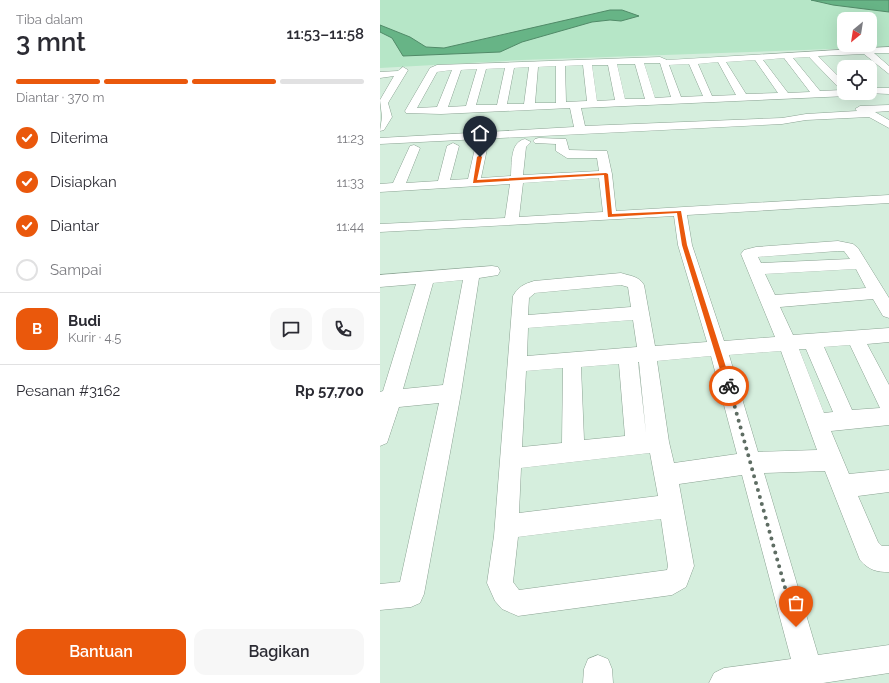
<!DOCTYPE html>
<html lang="id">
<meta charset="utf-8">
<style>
body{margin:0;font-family:Raleway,sans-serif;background:#f7f7f7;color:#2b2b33;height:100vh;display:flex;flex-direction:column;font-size:15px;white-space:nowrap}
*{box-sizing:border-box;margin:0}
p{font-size:13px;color:#7c7c81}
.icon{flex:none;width:22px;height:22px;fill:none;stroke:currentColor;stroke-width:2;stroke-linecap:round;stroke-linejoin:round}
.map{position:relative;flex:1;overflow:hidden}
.sheet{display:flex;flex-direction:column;background:#fff;width:380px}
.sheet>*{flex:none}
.needle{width:26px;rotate:210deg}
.controls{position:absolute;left:457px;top:12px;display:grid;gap:8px}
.controls a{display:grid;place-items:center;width:40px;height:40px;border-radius:8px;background:#fff;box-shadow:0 4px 16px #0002;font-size:20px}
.pin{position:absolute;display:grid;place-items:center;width:34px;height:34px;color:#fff;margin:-41px -17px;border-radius:50% 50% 50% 0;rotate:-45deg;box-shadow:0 0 4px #0007}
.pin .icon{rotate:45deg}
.courier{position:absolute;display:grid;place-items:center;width:40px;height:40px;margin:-20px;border:3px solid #ea580c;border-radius:50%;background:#fff;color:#222;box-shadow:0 1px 5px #0007}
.overview em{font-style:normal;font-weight:600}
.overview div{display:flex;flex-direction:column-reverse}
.overview{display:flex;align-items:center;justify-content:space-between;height:68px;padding:0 16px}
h1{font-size:26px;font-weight:600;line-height:30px}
.bar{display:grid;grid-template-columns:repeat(4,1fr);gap:6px 4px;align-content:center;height:48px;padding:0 16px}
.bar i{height:5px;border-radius:3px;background:#e1e1e2}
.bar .on{background:#ea580c}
.bar p{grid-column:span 4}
.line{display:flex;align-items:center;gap:10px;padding:0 16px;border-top:1px solid #e1e1e2}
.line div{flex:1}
.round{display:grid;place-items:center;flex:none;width:42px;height:42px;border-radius:12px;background:#f7f7f7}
ol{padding:0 16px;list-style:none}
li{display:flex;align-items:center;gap:12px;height:44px}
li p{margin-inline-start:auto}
li .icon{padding:4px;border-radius:50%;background:#ea580c;color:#fff;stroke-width:4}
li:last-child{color:#7c7c81}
li i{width:22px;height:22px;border:2px solid #e1e1e2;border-radius:50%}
.action{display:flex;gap:8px;margin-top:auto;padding:8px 16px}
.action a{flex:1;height:46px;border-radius:12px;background:#ea580c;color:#fff;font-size:16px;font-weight:600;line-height:46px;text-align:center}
.action a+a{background:#f7f7f7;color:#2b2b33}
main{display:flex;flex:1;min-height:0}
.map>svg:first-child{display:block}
.green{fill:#b6e6c7;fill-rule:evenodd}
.water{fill:#67b486;stroke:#518a68}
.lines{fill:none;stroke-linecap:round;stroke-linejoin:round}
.minor-casing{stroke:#8ba393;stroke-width:1}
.minor{fill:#fff;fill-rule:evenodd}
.route{fill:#ea580c}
.done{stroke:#5e6d63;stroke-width:4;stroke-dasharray:0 7.2}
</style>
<main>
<section class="sheet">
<div class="overview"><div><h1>3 mnt</h1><p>Tiba dalam</p></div><em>11:53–11:58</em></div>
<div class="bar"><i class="on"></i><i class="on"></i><i class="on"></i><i></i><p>Diantar · 370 m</p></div>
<ol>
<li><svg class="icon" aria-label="check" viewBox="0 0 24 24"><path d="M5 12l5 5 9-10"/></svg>Diterima<p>11:23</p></li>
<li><svg class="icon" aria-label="check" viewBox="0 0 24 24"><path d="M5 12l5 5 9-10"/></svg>Disiapkan<p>11:33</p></li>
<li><svg class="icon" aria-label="check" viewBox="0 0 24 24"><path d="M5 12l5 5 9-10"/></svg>Diantar<p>11:44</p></li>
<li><i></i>Sampai</li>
</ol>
<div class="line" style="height:72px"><b class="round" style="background:#ea580c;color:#fff">B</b><div><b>Budi</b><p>Kurir · 4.5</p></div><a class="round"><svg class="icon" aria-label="chat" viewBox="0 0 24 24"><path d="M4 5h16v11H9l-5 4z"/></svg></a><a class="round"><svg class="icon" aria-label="phone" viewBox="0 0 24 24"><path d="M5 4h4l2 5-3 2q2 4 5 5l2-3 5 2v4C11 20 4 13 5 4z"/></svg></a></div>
<div class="line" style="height:52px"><div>Pesanan #3162</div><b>Rp 57,700</b></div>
<div class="action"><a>Bantuan</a><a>Bagikan</a></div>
</section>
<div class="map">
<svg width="509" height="683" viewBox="0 0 509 683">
<rect width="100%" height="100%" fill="#d5eedd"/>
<!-- green -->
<path class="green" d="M0,0H509V47L142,60L0,68ZM464,19H490V45H464Z"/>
<!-- water -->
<path class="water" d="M431,0H509V12L453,5Z
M230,10H242L259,16L241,21L230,20L212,22L142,42L120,52L23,56L12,38L0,32V25L30,37L46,47L64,48Z"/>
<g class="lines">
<defs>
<path id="minor" d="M509,47V53H494L509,66V74L484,54L438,56L464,82V93H473L468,96L201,108L205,126L402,118L426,114L477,111L475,109L480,106L509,105V111L495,112L509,120V128L489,117L426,120L402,124L0,144V138L194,127L190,108L61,114L26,113L25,111L50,68L57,65L280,57L287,60ZM429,57L461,90H462L440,91L413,58ZM404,58L430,92L408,93L383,60ZM375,60L398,93L366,94L346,62ZM338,62L356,95L332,96L318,64ZM264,63H280L291,97L275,98ZM237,64H255L265,99H245ZM309,64L323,96L301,97L289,65ZM203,65L207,101L186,102L185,66ZM212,65H228L235,100L217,101ZM176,66V103H155L158,67ZM149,67L144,104H127L134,68ZM125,68L117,105H96L106,69ZM97,69L86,106L68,107L81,70ZM72,70L57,107L37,108L57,72Z
M23,67L28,70L8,103L12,117L4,130L0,131L2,117L0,100L14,76L0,78V72L18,71Z
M490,88H509V94L487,93H490Z
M159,138L186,139L189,150L227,151L232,174L236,211L509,195V203L307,215L312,245L344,341L395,337L361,254L364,250L376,247L458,241L473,244L478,248L509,298V318L503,316L493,299L400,307L413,335L509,328V342L487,344L509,385V425L451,431L469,474L509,470V492L478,496L498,542L502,546H509V572C496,572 489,570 480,560L445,471L384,473L438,655L509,645V673L443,683H329L334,673L344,668L411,659L362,475L299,484L314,566L306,587L292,595L138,616L122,609L115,601L107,583L114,536L133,296C138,287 144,284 154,281L241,273C250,276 259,276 264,285L275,346L327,342L298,245L294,216L0,232V224L125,218L130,184L0,192V184L13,183L30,146L34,145L40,148L26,183L58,181L67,146L73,143L79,146L70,180L88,179L96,144L102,141L108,144L101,178L131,176C132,163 130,142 145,139L151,142L146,147L143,175L219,171L217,158H187L176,151V144L155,143L153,141L155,139ZM219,178L223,212L139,217L143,183ZM458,251H464L470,259L381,263L378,257ZM476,269L486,288L395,295L385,274ZM241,285L248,287L251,307L148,315L149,298L155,293ZM253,320L257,347L147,356L148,328ZM470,345L500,408L472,410L444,347ZM419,349H426L453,412L444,413ZM401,351L437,450L378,452L349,355ZM331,356L357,454L294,463L289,442L277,361ZM258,362H259L266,433ZM239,364L245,436L204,440L201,367ZM183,368L182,443L142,447L146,371ZM270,453L278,496L139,513L141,468ZM281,519L288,566L287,570L139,590L133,582L138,537Z
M112,266L118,267L120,271L118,275L99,278L81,393L44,594L40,603L31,607L0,610V584L20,582L59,403L19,407L7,443L0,446V392L3,391L36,284L0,287V275ZM83,280L63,385L23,389L53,283Z
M218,655L228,659L232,669L233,683H203L204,669L208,659Z"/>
</defs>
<!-- minor casing -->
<use href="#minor" class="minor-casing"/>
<!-- minor -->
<use href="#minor" class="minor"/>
</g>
<!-- route -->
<path class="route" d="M100,155L102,157L97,180L226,173L228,174L232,214L301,211L307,245L352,386L351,388L349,389L345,386L302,245L297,213L228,217L224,175L93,183L97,157Z"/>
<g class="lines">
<!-- done -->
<path class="done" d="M349,386L416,627"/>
</g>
</svg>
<div class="controls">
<a><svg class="needle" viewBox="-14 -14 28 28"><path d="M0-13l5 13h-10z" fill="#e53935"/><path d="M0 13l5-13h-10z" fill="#7c7c81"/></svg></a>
<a><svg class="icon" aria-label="locate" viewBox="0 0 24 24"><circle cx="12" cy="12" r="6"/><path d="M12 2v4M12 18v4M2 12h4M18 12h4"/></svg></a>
</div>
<div class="pin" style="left:416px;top:627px;background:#ea580c"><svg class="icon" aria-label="bag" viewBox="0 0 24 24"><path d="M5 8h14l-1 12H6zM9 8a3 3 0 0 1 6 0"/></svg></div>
<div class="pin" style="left:100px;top:157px;background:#1f2937"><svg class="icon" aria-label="home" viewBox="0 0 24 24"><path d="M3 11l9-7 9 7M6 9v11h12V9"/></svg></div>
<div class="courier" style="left:349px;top:386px"><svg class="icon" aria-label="bike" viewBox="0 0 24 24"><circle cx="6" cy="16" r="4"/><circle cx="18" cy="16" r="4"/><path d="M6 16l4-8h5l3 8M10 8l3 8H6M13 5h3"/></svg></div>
</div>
</main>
